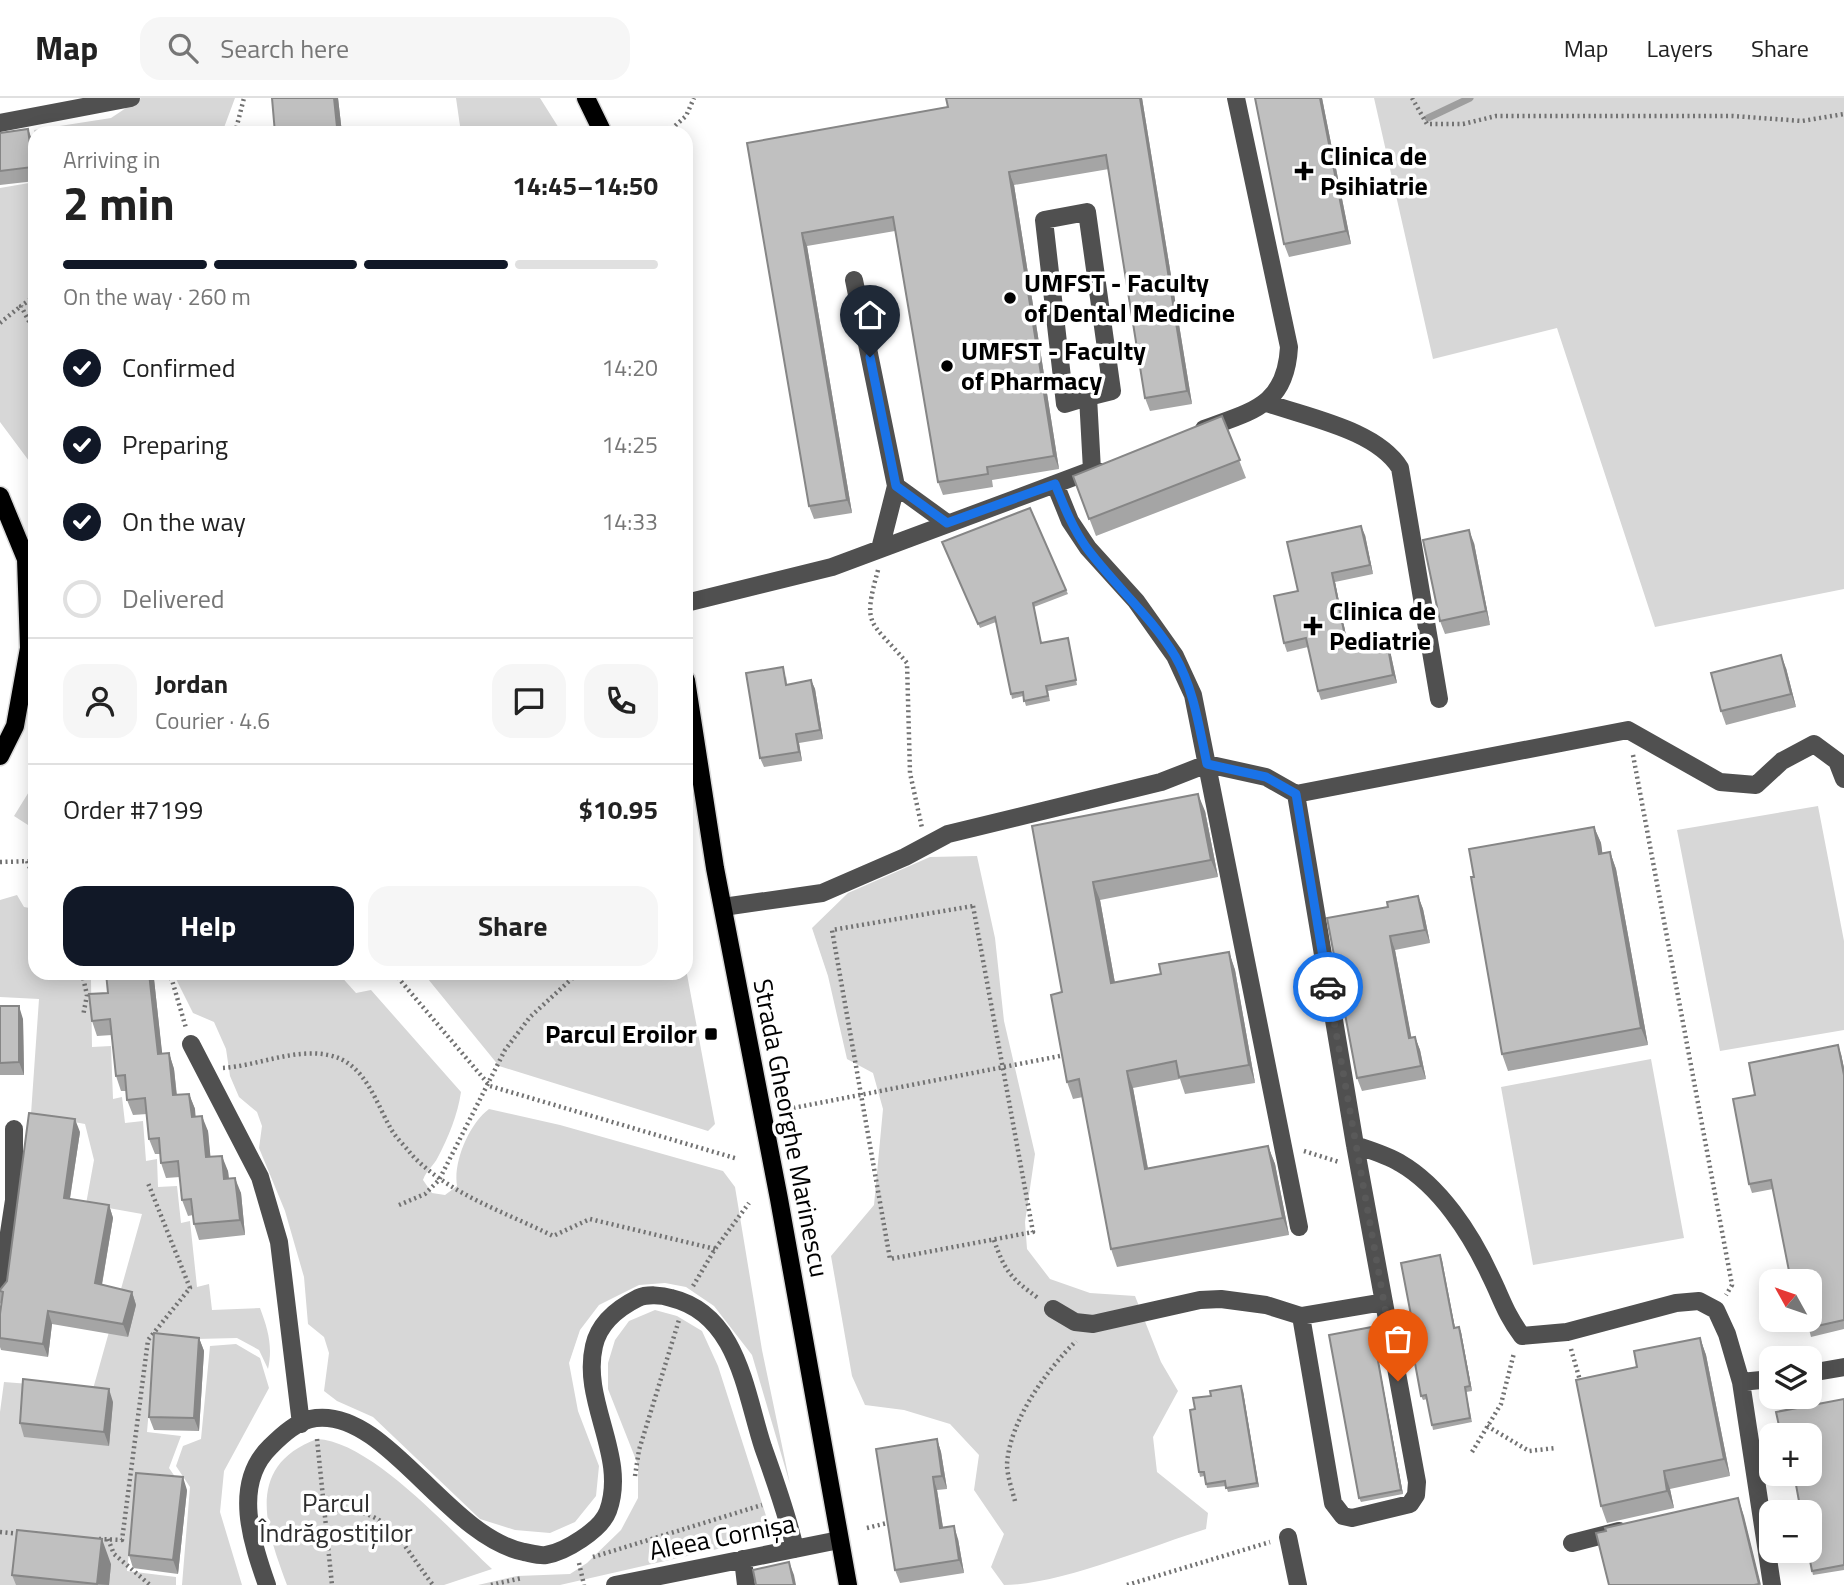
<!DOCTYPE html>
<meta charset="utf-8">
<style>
body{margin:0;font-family:"Titillium Web",sans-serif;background:#f6f6f6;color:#222;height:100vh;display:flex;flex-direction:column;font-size:26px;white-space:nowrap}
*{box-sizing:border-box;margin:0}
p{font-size:23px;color:#767676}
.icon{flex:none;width:38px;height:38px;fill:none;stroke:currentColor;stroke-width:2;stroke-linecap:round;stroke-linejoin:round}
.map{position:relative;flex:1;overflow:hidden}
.panel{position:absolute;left:28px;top:28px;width:665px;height:854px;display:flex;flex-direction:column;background:#fff;border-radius:21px;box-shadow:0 4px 18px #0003}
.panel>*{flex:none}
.needle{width:46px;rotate:310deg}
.tools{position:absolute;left:1759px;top:1171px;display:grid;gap:14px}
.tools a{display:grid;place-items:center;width:63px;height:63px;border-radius:14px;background:#fff;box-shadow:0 4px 18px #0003;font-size:35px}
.pin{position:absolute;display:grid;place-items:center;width:60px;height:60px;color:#fff;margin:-72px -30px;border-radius:50% 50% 50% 0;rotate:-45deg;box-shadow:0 0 7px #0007}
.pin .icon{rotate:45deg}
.courier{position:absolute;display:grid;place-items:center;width:70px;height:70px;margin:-35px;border:5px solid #1a73e8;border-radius:50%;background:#fff;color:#222;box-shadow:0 2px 9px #0007}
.headline em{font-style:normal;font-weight:700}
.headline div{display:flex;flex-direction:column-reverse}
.headline{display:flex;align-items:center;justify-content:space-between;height:119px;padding:0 35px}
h1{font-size:46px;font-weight:700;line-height:52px}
.bar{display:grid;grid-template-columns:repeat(4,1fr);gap:10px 7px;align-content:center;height:84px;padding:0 35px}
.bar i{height:9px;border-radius:5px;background:#e0e0e0}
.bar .selected{background:#111827}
.bar p{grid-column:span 4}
.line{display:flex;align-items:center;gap:18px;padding:0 35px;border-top:2px solid #e0e0e0}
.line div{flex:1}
.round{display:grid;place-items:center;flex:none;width:74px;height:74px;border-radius:21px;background:#f6f6f6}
ol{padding:0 35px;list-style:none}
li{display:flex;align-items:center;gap:21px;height:77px}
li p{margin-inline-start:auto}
li .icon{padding:7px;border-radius:50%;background:#111827;color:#fff;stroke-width:4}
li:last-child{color:#767676}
li i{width:38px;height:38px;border:4px solid #e0e0e0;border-radius:50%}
.button{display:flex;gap:14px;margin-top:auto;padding:14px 35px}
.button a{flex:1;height:80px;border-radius:21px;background:#111827;color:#fff;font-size:28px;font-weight:700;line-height:80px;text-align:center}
.button a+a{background:#f6f6f6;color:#222}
header{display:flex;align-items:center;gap:42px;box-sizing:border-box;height:98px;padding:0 35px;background:#fff;border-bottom:2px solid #e0e0e0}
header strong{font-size:33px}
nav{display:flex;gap:38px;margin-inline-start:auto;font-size:24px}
.search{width:490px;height:63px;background:#f6f6f6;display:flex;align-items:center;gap:18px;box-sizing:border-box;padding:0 24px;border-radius:21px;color:#767676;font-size:26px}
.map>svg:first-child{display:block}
.green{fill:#d7d7d7}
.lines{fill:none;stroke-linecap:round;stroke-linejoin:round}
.stream{stroke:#9e9e9e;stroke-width:7}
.major-casing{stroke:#dbdbdb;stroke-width:21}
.path{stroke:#727272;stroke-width:4.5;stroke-dasharray:2 3.5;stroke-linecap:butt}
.minor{stroke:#505050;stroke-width:18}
.major{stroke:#000;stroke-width:18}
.wall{fill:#a5a5a5}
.shaded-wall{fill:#868686}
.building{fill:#c0c0c0;stroke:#868686;stroke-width:2}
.done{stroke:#595959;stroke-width:7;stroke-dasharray:0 12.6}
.route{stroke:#1a73e8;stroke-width:9}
.poi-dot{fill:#000;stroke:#fff;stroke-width:2.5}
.labels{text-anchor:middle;stroke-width:7;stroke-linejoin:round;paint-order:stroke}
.poi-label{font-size:26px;font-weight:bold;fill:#000;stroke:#fff;text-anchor:start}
.street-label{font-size:26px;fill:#000;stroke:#fff}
.park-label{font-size:26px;fill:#2e2e2e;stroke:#fff}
</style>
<header>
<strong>Map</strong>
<div class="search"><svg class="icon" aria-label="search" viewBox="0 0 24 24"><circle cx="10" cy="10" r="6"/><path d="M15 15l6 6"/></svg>Search here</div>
<nav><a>Map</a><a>Layers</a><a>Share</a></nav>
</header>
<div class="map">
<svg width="1844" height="1487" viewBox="0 0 1844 1487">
<rect width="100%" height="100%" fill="#fff"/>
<!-- green -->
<path class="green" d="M141,0H235L222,35L35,37L34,32L111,20Z
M456,0H540L562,35H461Z
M1374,0H1844V491L1655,529L1557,230L1433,261Z
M35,84V371L0,324V90Z
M35,684V739L31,744L28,727L14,718Z
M1818,708L1844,843V932L1720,953L1677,732Z
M977,758L995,840L1004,923L1035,1056L1025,1124L1027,1151L1050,1181L1090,1195L1135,1198L1161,1264L1178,1293L1153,1339L1157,1374L1208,1415L1206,1431C1151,1448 1059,1487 1004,1487L991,1469L1004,1436L974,1392L979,1357L950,1326L904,1312L865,1307L852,1278L831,1158L874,1107L883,1011L873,975L847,961L828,878L812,830L848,795L930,759Z
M17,797L24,809L35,811V875H152L91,882L92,949L111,948L113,1001L122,999L125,1025L143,1023L146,1063L157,1061L158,1089L177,1088L181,1125L190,1123L197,1189L209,1186L212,1212L260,1210C268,1231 273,1249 268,1271L259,1252L237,1240L155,1242L147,1334L181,1338L169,1370L180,1386L137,1382L127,1473L176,1479V1487H0V1314L4,1284L93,1291L142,1116L86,1106L94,1062L85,1026L31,1016L39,901L0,899V802Z
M686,871L715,1026L708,1033L499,968L428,881L444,875H686Z
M173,875H338L356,895L371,892L461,994C458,1016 448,1040 438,1059C433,1069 427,1071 423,1082L432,1095L445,1097L457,1088C453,1064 469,1026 489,1011L560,1027L723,1073L735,1089L762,1252L790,1386L752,1257L714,1208L686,1189L665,1185L639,1187L599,1207L580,1232L569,1265L578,1313L599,1368L596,1398L575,1424L550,1435L515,1432L480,1421L373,1319L337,1303L324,1293L329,1255L324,1239L308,1226L304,1179L285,1113L259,1050L262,1028L257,1014L239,999L230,978L226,951L214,924L193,915Z
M1651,961L1684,1140L1533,1167L1501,989Z
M655,1212L677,1218L702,1233L718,1268L768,1424L757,1442L560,1487H478L517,1478L570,1476L587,1465L621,1432L638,1400V1367L608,1291V1265L615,1242L629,1223Z
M236,1246L260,1260L269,1290L224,1373L220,1414L242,1487H182L190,1389L176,1368L183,1348L201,1341L210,1248Z
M317,1341C371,1343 452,1434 492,1471L444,1487H287C266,1431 244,1368 317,1341Z"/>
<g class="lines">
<!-- stream -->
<path class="stream" d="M1428,20L1470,0"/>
<defs>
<path id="major" d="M586,0L603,35
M0,398L26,461L29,550L15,628L0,658
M686,582L715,770L779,1101L848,1487"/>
</defs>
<!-- major casing -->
<use href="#major" class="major-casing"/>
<!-- path -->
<path class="path" d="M1412,0L1427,26H1463L1496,18H1733L1802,23L1844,16
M235,35L244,0
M667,35L686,18L694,0
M35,198L21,208L35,235
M0,225L21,208
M878,472C862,530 870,521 907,565L910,675L922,730
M1633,657L1732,1187L1726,1197
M27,763L35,782
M0,764L35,763
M973,808L1033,1134L890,1161L832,832Z
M82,875L87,897L83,918
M167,875L172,882L186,930
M394,875L490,988L738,1061
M223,970C256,968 295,950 328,957C365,964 375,1003 391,1031C396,1040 405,1048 411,1056C448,1096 505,1114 553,1138L590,1121L715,1151
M788,1011L1060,958
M1304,1053L1339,1064
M399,1107L425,1096L439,1082L505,952L530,919L578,875
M994,1142C1005,1174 1011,1180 1038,1200
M693,1188L715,1151L749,1105
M1571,1251L1581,1286
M1487,1328L1529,1353L1556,1350
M317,1341L332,1487
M1472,1354L1501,1306L1514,1255
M635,1378L639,1352L679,1222
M1015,1403C1012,1392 1007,1377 1007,1366C1010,1322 1046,1273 1076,1243
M325,1413C389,1406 398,1442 433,1487
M867,1430L891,1424
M0,1434L20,1436
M99,1441L122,1442L148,1242L190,1190L148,1085
M108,1441L114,1456L150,1487
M593,1459L762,1407
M579,1465L584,1487
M491,1487L522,1480
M1127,1487L1270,1444"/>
<!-- minor -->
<path class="minor" d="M0,25L131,0
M854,182L896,388
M1088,299L1065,306L1044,122L1087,114L1112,293L1088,299L1092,372
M1267,305C1309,320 1376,332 1400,370L1439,601
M1204,331C1252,313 1286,308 1289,249L1236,0
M1095,371L1055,386L1070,423L1088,450L1136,503L1175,558L1193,597L1299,1129
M880,451L896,388L947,425
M686,505L832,469L1055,386
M1296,696L1355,1047L1417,1384L1416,1397L1410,1406L1352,1420L1343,1418L1333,1405L1301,1218
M723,809L822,795L905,759L948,736L1161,684L1207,666L1266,679L1296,696L1628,632L1720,684L1756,687L1782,663L1814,646L1837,663L1844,681
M191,946L260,1079L279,1144L301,1326
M1355,1047C1370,1052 1387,1057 1400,1065C1440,1088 1471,1136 1490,1177C1502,1201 1505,1215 1522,1238L1567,1234L1676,1205L1699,1203L1716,1212L1727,1236L1741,1284L1772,1487
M0,1194L14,1102V1031
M1053,1211L1075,1224L1093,1226L1200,1202L1221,1201L1266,1207L1301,1218L1384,1204
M1810,1275L1844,1269
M1741,1284L1771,1281
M1288,1439L1298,1487
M1572,1445L1619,1433
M743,1461L746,1487
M267,1487C252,1445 232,1386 270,1349C282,1337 298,1322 316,1320C387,1312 447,1438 524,1454C530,1455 539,1458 546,1457C565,1454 601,1432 608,1413C628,1358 581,1304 594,1248C599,1225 618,1210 638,1200C647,1196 662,1197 671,1200C738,1216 745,1294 763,1349C775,1383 787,1415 795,1451
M615,1487L839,1442"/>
<!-- major -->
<use href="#major" class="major"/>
</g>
<!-- wall -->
<path class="wall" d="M338,0L342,35H275Z
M946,0H1142L1192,306L1150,313L1145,300L1109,71L1014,87L1059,371L992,382L993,389L943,397L938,384L895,133L807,148L852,415L814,421L809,408L747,45L948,9Z
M1322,0L1351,146L1289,159L1284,146Z
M0,35L33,44L35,62V83L0,87Z
M1222,318L1246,380L1096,438L1073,378Z
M1030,410L1068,496L1034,509L1041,545L1069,544L1077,587L1048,593L1050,603L1026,608L1023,598L1012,601L1011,596L996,524L980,530L942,444Z
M1365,437L1373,476L1335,484L1348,547L1389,548L1397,585L1321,602L1318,593L1308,549L1287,554L1284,545L1298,493Z
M1474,445L1490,527L1445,536L1440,523Z
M1786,570L1796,609L1726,627L1721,613Z
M786,578L787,587L811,582L815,591L823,641L799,645L802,663L764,669L760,660Z
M1205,713L1218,779L1100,802L1115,885L1161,876L1229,854L1235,872L1255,985L1185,996L1180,981L1133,990L1148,1070L1268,1048L1275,1066L1289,1137L1117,1169L1111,1151L1083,999L1073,1001L1067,984L1062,894L1032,728Z
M1594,729L1601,745L1602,755L1610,754L1616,771L1648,947L1508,973L1502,956L1474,779Z
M1418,798L1423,811L1430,845L1395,852L1411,939H1415L1420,952L1426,981L1362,993L1357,980L1388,809Z
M106,875H152L154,881L162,956L169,955L174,971L177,997L189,996L195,1011V1019L208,1033L210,1059L228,1073L229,1080L241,1095L245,1137L199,1142L194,1126L193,1117L188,1118L182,1102L180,1079L166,1080L161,1065L160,1056H155L149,1041L147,1016L133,1017L127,1002L126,993H121L116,978L112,937L97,938L92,923L108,895Z
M0,908L23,921L24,977H0Z
M1841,956L1844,970V1231L1811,1239L1773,1091L1752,1095L1749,1086L1755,997Z
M80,1034L70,1101L109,1107L113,1120L102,1187L132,1194L136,1207L128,1239L52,1226L48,1259L1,1252L0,1249V1216L1,1206L0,1205V1192L7,1183Z
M1440,1157L1455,1230L1459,1229L1461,1234L1472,1293L1466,1294L1472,1324L1433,1332L1427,1301L1423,1302L1421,1298L1415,1238Z
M1373,1234L1403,1396L1361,1404L1359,1400Z
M199,1240L204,1253L199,1333L154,1332L149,1319Z
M1700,1240L1706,1257L1730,1378L1670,1391L1674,1410L1607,1425L1601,1408L1637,1269Z
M1243,1293L1259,1389L1228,1394L1226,1388L1207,1390L1204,1378L1200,1379L1199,1374L1195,1311Z
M1844,1301V1472L1813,1477L1812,1473Z
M113,1304L109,1348L24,1339L20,1325Z
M937,1341L941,1354L947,1391L937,1392L943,1429L958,1441L964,1475L900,1485L895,1472Z
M187,1392L178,1476L133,1470L129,1457Z
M111,1466L109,1487H16L12,1477Z"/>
<!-- shaded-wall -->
<path class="shaded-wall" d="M334,0H338L342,35H339L337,29Z
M1140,0H1142L1192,306L1187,293Z
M1320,0H1322L1351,146L1346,133Z
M28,31L33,44L35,62V74L33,69Z
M1009,74L1014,87L1059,371L1054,358Z
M802,135L807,148L852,415L847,402Z
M1361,428L1365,437L1373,476L1370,467Z
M1469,432L1474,445L1490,527L1486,513Z
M1332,475L1335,484L1350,557L1347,548Z
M1386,539L1389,548L1397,585L1393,577Z
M1781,557L1786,570L1796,609L1791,596Z
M811,582L815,591L823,641L820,632Z
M796,636L799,645L802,663L799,654Z
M1198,696L1205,713L1218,779L1211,762Z
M1594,729L1601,745L1605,773L1599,756Z
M1610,754L1616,771L1648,947L1641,930Z
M1093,784L1100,802L1118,902L1111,885Z
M1418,798L1423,811L1430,845L1425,832Z
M1390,838L1395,852L1414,953L1409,940Z
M1229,854L1235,872L1255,985L1249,967Z
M149,875H152L154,881L164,972L158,956Z
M19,908L23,921L24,977L19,964Z
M1415,939L1420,952L1426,981L1421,968Z
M1838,947L1841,956L1844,970V977Z
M169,955L174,971L178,1012L173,997Z
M1127,973L1133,990L1151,1088L1145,1071Z
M189,996L195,1011L197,1035L192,1019Z
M202,1018L208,1033L212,1074L206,1059Z
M75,1021L80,1034L68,1112L64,1100Z
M1268,1048L1275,1066L1289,1137L1283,1120Z
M222,1058L228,1073L230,1096L224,1081Z
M235,1080L241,1095L245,1137L240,1122Z
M109,1107L113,1120L100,1197L95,1185Z
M1440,1157L1442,1162L1456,1235L1454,1230Z
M132,1194L136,1207L128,1239L123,1226Z
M48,1213L52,1226L48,1259L43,1246Z
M1372,1229L1373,1234L1403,1396L1401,1392Z
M1459,1229L1461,1234L1472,1293L1470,1288Z
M199,1240L204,1253L199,1333L194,1320Z
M1700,1240L1706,1257L1730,1378L1724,1361Z
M1241,1288L1243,1293L1259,1389L1257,1385Z
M109,1291L113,1304L109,1348L104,1334Z
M937,1341L941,1354L947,1391L942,1378Z
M1664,1373L1670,1391L1674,1410L1667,1393Z
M183,1379L187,1392L178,1476L173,1462Z
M933,1379L937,1392L945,1443L940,1430Z
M1738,1400L1744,1418L1761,1487L1759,1486Z
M954,1428L958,1441L964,1475L959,1462Z
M102,1441L111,1466L109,1487L97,1486Z
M789,1464L794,1477L796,1487H794Z"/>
<!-- building -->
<path class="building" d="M272,0H334L337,29L332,31L333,35H275Z
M946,0H1140L1187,293L1145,300L1106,57L1009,74L1054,358L987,369L988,376L938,384L893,119L802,135L847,402L809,408L747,45L948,9Z
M1255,0H1320L1346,133L1284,146Z
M28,31L33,69L0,73V35Z
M1222,318L1240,362L1089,421L1073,378Z
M1030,410L1066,492L1033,505L1041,545L1068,540L1076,582L1046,588L1048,598L1024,603L1023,594L1011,596L995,519L978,526L942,444Z
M1361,428L1370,467L1332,475L1347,548L1386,539L1393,577L1318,593L1306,540L1284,545L1274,498L1298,493L1287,444Z
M1469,432L1486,513L1440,523L1423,442Z
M1781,557L1791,596L1721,613L1711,575Z
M783,569L786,587L811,582L820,632L796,636L799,654L760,660L746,575Z
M1198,696L1211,762L1093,784L1111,885L1161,876L1159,866L1229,854L1249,967L1179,979L1176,963L1127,973L1145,1071L1268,1048L1283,1120L1111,1151L1079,981L1067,984L1051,897L1062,894L1032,728Z
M1594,729L1599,756L1610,754L1641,930L1502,956L1471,779H1474L1469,751Z
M1418,798L1425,832L1390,838L1409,940L1415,939L1421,968L1357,980L1327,820L1388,809L1387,804Z
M106,875H149L158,956L169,955L173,997L189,996L192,1019L202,1018L206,1059L222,1058L224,1081L235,1080L240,1122L194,1126L191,1101L182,1102L178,1063L161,1065L159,1040L149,1041L145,1000L127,1002L125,977L116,978L110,921L92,923L89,896L108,895Z
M0,908H19V964L0,965Z
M1838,947L1844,977V1222L1808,1230L1806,1222H1810V1183H1791L1771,1082L1749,1086L1733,1001L1755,997L1749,965Z
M29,1015L75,1021L64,1100L109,1107L95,1185L132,1194L123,1226L48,1213L43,1246L0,1240V1216L3,1194L0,1193V1192L7,1183Z
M1440,1157L1454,1230L1459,1229L1470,1288L1465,1289L1470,1320L1432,1327L1426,1297L1421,1298L1410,1238H1415L1401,1165Z
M1372,1229L1401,1392L1359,1400L1329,1237Z
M154,1235L199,1240L194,1320L149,1319Z
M1700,1240L1724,1361L1664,1373L1667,1393L1601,1408L1576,1282L1637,1269L1634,1253Z
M23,1281L109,1291L104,1334L20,1325Z
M1241,1288L1257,1385L1226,1390L1225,1383L1206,1386L1204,1374H1199L1190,1312L1195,1311L1193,1300L1211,1298L1210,1293Z
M1844,1301V1467L1812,1473L1808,1452H1810V1414H1801L1794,1376H1810V1337H1781L1776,1314Z
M937,1341L942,1378L933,1379L940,1430L954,1428L959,1462L895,1472L876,1351Z
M136,1375L183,1379L173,1462L129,1457Z
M1738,1400L1759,1486L1754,1487H1609L1596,1435L1606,1433L1605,1430Z
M17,1432L102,1441L97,1486L12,1477Z
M789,1464L794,1487H756L753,1472Z"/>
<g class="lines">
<!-- done -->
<path class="done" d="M1328,889L1398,1283"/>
<!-- route -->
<path class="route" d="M870,259L896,388L947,425L1055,386C1064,408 1072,429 1086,449C1114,487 1150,517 1175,558C1194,591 1199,629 1207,666L1266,679L1296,696L1328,889"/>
</g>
<!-- markers -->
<g class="poi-dot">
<path d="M1300.5 62.5h7v7h7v7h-7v7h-7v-7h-7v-7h7z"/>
<circle cx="1010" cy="200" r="7"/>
<circle cx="947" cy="268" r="7"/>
<path d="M1309.5 517.5h7v7h7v7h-7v7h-7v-7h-7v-7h7z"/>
<rect x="704" y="929" width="14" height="14" rx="3.5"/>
</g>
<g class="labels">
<!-- poi labels -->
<g class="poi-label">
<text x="1320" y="67">Clinica de<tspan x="1320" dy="30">Psihiatrie</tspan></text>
<text x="1024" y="194">UMFST - Faculty<tspan x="1024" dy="30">of Dental Medicine</tspan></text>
<text x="961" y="262">UMFST - Faculty<tspan x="961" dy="30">of Pharmacy</tspan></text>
<text x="1329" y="522">Clinica de<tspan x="1329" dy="30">Pediatrie</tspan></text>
<text x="697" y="945" text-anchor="end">Parcul Eroilor</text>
</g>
<!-- street labels -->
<g class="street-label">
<text transform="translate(791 1030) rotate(79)" y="9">Strada Gheorghe Marinescu</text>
<text transform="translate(722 1439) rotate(-11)" y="9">Aleea Cornișa</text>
</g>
<!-- park labels -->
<g class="park-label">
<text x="336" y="1414">Parcul<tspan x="336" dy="30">Îndrăgostiților</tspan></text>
</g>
</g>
</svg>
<div class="tools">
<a><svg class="needle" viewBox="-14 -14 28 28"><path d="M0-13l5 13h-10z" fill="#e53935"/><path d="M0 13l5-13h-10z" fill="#767676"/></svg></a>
<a><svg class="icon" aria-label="layers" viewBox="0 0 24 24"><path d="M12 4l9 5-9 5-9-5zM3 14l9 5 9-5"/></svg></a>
<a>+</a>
<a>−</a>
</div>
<div class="pin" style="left:1398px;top:1283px;background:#ea580c"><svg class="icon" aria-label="bag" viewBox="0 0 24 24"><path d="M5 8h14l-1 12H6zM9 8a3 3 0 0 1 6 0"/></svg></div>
<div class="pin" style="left:870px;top:259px;background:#1f2937"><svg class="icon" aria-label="home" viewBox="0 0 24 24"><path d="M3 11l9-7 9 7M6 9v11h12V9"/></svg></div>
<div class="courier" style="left:1328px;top:889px"><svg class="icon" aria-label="car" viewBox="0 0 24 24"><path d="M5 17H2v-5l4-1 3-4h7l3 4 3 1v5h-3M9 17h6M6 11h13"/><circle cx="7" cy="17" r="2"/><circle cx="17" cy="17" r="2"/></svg></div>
<section class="panel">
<div class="headline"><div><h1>2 min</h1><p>Arriving in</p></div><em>14:45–14:50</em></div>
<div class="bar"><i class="selected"></i><i class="selected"></i><i class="selected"></i><i></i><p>On the way · 260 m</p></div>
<ol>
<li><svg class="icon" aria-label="check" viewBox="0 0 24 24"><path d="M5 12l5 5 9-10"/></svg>Confirmed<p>14:20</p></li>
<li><svg class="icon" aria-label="check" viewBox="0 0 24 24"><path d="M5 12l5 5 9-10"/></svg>Preparing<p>14:25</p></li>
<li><svg class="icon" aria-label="check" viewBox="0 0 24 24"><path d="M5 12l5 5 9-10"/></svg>On the way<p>14:33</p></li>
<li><i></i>Delivered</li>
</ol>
<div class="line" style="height:126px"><a class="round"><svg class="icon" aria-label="person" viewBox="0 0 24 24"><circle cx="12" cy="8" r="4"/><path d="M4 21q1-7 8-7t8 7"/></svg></a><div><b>Jordan</b><p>Courier · 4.6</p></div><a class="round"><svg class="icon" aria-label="chat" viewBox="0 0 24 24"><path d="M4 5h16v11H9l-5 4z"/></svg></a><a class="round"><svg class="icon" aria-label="phone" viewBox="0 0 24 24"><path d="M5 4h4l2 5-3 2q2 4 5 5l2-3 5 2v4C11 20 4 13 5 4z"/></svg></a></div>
<div class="line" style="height:91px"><div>Order #7199</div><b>$10.95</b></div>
<div class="button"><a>Help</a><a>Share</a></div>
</section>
</div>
